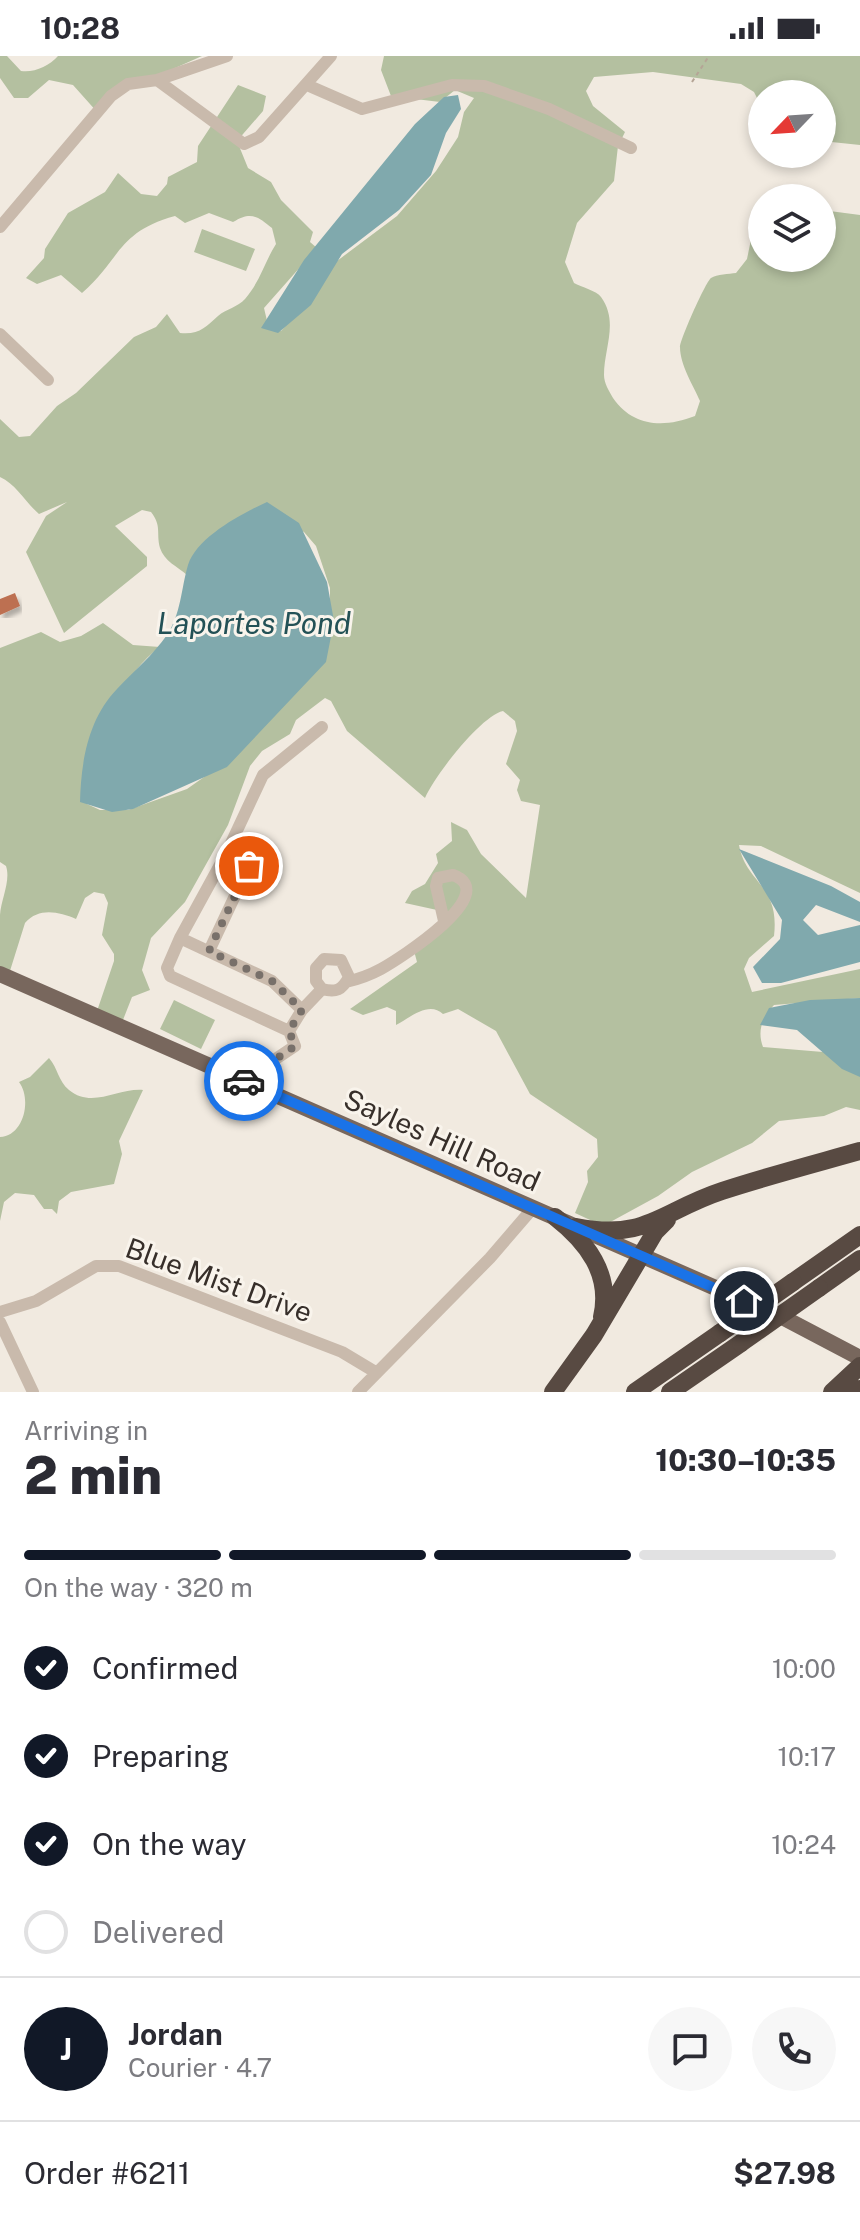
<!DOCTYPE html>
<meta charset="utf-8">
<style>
body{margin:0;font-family:"Public Sans",sans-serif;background:#f7f7f7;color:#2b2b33;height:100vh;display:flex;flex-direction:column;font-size:30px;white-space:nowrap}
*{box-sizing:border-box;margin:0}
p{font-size:26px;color:#7c7c81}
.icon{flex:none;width:44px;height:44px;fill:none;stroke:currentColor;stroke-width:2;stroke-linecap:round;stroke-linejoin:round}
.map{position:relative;height:1336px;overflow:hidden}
.drawer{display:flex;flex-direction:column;background:#fff;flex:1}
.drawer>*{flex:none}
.needle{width:52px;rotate:245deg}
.controls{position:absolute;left:748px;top:24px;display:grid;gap:16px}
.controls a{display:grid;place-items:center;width:88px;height:88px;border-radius:50%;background:#fff;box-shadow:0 4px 12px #0003;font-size:40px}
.pin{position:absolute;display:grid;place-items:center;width:68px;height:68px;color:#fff;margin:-34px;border:4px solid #fff;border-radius:50%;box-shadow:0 2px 8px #0007}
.courier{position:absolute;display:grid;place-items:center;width:80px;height:80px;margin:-40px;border:6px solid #1a73e8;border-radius:50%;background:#fff;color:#222;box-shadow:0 2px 10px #0007}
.headline em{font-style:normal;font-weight:800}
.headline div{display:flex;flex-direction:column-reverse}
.headline{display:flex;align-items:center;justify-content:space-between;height:136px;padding:0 24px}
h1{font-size:52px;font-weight:800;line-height:60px}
.bar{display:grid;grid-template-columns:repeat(4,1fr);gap:12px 8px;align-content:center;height:96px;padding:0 24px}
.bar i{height:10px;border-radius:6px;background:#e1e1e2}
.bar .selected{background:#111827}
.bar p{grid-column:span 4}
.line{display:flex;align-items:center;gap:20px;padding:0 24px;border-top:2px solid #e1e1e2}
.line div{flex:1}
.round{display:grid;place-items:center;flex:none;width:84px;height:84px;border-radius:42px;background:#f7f7f7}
ol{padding:0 24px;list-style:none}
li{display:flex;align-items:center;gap:24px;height:88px}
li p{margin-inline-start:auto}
li .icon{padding:8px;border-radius:50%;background:#111827;color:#fff;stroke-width:4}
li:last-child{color:#7c7c81}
li i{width:44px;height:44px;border:4px solid #e1e1e2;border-radius:50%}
.status{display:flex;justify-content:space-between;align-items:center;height:56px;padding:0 40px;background:#fff;direction:ltr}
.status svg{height:22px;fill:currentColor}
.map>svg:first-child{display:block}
.green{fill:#b4c0a0}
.water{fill:#80a9ad}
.building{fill:#bd7051;filter:url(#shadow)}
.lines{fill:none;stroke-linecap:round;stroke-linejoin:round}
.path{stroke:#b5a596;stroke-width:2;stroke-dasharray:4 4;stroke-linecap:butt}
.minor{stroke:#c9baac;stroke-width:12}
.major{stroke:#78675d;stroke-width:16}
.highway{stroke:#584a42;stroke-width:18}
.highway-bridge{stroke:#584a42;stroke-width:18}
.done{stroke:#78706a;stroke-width:8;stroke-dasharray:0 14.4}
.route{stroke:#1a73e8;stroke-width:10}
.labels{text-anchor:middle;stroke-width:6;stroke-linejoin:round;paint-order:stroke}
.street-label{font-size:28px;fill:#372f2a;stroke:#f9f4ec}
.water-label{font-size:30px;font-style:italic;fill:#235156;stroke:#f9f4ec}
</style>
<div class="status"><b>10:28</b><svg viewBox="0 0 49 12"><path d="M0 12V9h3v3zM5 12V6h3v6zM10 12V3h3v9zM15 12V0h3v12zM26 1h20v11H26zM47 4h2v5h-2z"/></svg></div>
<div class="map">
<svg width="860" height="1336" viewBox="0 0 860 1336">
<defs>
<filter id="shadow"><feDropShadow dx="3" dy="5" stdDeviation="2" flood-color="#0004"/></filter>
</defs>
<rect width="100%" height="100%" fill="#f1eae0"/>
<!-- green -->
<path class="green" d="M0,0H7L21,15C34,17 49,10 58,0H202L117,38L98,57L73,29L49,24L28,42H14L0,22Z
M384,0H860V89L822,85V38H762V52L754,36L741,28L653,16L594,21L586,35L593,50L625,76L618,90L614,125L577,167L565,206L574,227C581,231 597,235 601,241C619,266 604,292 604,319C604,327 609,335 613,342C633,371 664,372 695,360L700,345C693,329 680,309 680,291C680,284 705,227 711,222C717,218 729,218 736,217L747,203L755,164L762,165V202H822V154L860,159V837L761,790L739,789C746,828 780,828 774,880L749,902L744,913L752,936L860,913V942L774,949C762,962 757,975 763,991L823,996L860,1011V1054L846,1051L824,1060L779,1065L752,1087L692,1116L658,1140L603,1170L575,1157L588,1126L587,1115L598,1101L597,1083L530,1038L496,975L458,953L443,958C429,945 411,961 396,969V955L387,951L363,959L350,953L417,906L413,891L442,864L437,854L405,847L412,835L425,828L438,807L436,798L452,785L451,766L467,774L481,798L526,842L540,749L521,745L517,734L520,724L506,708L517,675L515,665L503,655C481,660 435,719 425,742L347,675L331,645L325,642L296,664L290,678L262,695L250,710L228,769L185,846L151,882L142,914L150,934L132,941L121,969L96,958L114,905V898L102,879L108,847L104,838L94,836L85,842L76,863C59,856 39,851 25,867L9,918L0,917C0,898 0,878 0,859C1,843 11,825 6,810L0,806V592L41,576L60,586L81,580L103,567L133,589L160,591C115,623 100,691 83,741L87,748L100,754H128L187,733L234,700L330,571V532L316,490L304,476L255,454C223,467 200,486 187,519C178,511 164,505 160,492C156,477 162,470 151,456L142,454L115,470L147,501V510L64,577L26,496L46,460L67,446L39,458C25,446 16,428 0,421V363L19,381L30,380L57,350L76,337L134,281L156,271L167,258L180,277C199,279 206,271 218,260C226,253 238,251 245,243C261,224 264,207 276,188L272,172C257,160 251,155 233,166L209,157L185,167L175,160C117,176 121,203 82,237L61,219L37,228L26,222L44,202L45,193L68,157L105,136L118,117L141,138L157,140L167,128L168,121L197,106L198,90L238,29L266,40L263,55L237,85L248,112L271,126L281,144L313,176L310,186L317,192L264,252L268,269L281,275L302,251L317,220L397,160L436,115L458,81L464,56L474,42L455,34L440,46L391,40L381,14Z
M202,173L255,193L246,215L194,196Z
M174,944L215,964L201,993L160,973Z
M49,1002C58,1012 58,1025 69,1034C92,1053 118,1032 143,1034L119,1085L122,1098L114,1128L71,1136L59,1145L57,1158L52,1153H44L34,1139L15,1137L4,1146L0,1165V1081C24,1080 32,1043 19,1026L30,1021Z"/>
<!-- water -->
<path class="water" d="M458,39L461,53L446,77L431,119L399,154L342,198L311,249L278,277L261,272L304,204L415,68L444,41Z
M267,446L299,467L327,526L334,565L326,606L227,711L133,753L112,756L80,746C81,706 88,663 117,633C134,615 153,599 167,579C181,558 181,533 188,509C197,481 241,458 267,446Z
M739,793L831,830L860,846V866L816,849L803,864L818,879L860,869V906L781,927H762L753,911L780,883L782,864Z
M860,942V1021L842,1013L797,974L760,969L769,952L810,944Z"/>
<!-- building -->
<path class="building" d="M15,537L20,550L0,559V543Z"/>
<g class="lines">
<!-- path -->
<path class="path" d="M692,26L709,0"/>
<!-- minor -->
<path class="minor" d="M157,24L227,0
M307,29L362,53L452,29L484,30L549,53L631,92
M0,171L111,40L128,28L157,24L244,88L259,81L331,0
M0,278L48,324
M226,798L263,719L322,671
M180,882L226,798L249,810L209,895
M346,926C359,923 370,919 381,913C399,903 503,837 453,819L438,822L436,830L444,865
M289,975L302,954L322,933L316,925V912L324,903L341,904L349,921C342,934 336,937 322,933
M243,1025L295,990L289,975L170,920L167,912L180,882L272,925L302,954
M0,1256L36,1245L96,1210H119L342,1296L377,1317
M0,1266L33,1336
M358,1336L490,1202L533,1152"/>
<!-- major -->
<path class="major" d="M0,918L784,1262L860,1302"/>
<!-- highway -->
<path class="highway" d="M555,1161C587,1186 612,1218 602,1261
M576,1171C647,1185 661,1155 722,1135C768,1120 814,1108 860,1095
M793,1226L860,1179
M819,1232L860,1203
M553,1336L594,1279L655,1176L667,1164
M635,1336L720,1277
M670,1336L741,1287
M832,1336L860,1310
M848,1336L860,1333"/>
<!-- highway-bridge -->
<path class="highway-bridge" d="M720,1277L793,1226
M741,1287L819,1232"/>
</g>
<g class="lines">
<!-- done -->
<path class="done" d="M244,1025L295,990L289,975L302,954L272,925L209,895L249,810"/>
<!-- route -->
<path class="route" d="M244,1025L744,1245"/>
</g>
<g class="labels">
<!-- street labels -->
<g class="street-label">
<text transform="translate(442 1084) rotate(24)" y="10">Sayles Hill Road</text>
<text transform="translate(219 1224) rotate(20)" y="10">Blue Mist Drive</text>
</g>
<!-- water labels -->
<g class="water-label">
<text x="254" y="578">Laportes Pond</text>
</g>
</g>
</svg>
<div class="controls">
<a><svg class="needle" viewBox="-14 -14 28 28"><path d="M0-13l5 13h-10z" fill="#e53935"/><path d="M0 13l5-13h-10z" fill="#7c7c81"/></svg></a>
<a><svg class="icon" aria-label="layers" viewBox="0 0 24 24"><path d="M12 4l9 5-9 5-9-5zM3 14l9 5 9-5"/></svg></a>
</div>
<div class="pin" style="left:249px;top:810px;background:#ea580c"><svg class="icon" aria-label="bag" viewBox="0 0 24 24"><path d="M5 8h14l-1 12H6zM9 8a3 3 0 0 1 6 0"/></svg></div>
<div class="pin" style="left:744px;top:1245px;background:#1f2937"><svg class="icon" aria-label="home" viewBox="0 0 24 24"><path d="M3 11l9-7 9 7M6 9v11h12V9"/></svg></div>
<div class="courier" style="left:244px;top:1025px"><svg class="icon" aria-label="car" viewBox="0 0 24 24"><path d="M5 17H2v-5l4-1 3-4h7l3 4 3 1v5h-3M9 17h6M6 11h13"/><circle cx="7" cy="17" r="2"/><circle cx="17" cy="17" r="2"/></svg></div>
</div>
<section class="drawer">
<div class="headline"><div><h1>2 min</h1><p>Arriving in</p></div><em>10:30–10:35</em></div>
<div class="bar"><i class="selected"></i><i class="selected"></i><i class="selected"></i><i></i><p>On the way · 320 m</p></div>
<ol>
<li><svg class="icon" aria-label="check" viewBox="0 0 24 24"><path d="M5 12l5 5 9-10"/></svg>Confirmed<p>10:00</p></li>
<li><svg class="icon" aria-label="check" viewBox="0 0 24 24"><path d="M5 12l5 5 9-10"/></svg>Preparing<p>10:17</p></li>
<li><svg class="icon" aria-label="check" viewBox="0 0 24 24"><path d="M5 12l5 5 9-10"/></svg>On the way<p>10:24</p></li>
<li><i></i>Delivered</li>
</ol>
<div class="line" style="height:144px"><b class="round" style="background:#111827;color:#fff">J</b><div><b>Jordan</b><p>Courier · 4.7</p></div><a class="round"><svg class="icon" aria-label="chat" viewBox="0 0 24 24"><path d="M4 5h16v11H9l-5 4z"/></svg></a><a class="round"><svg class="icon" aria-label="phone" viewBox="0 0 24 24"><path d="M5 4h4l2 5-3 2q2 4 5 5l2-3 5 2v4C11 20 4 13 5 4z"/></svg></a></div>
<div class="line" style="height:104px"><div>Order #6211</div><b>$27.98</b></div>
</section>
